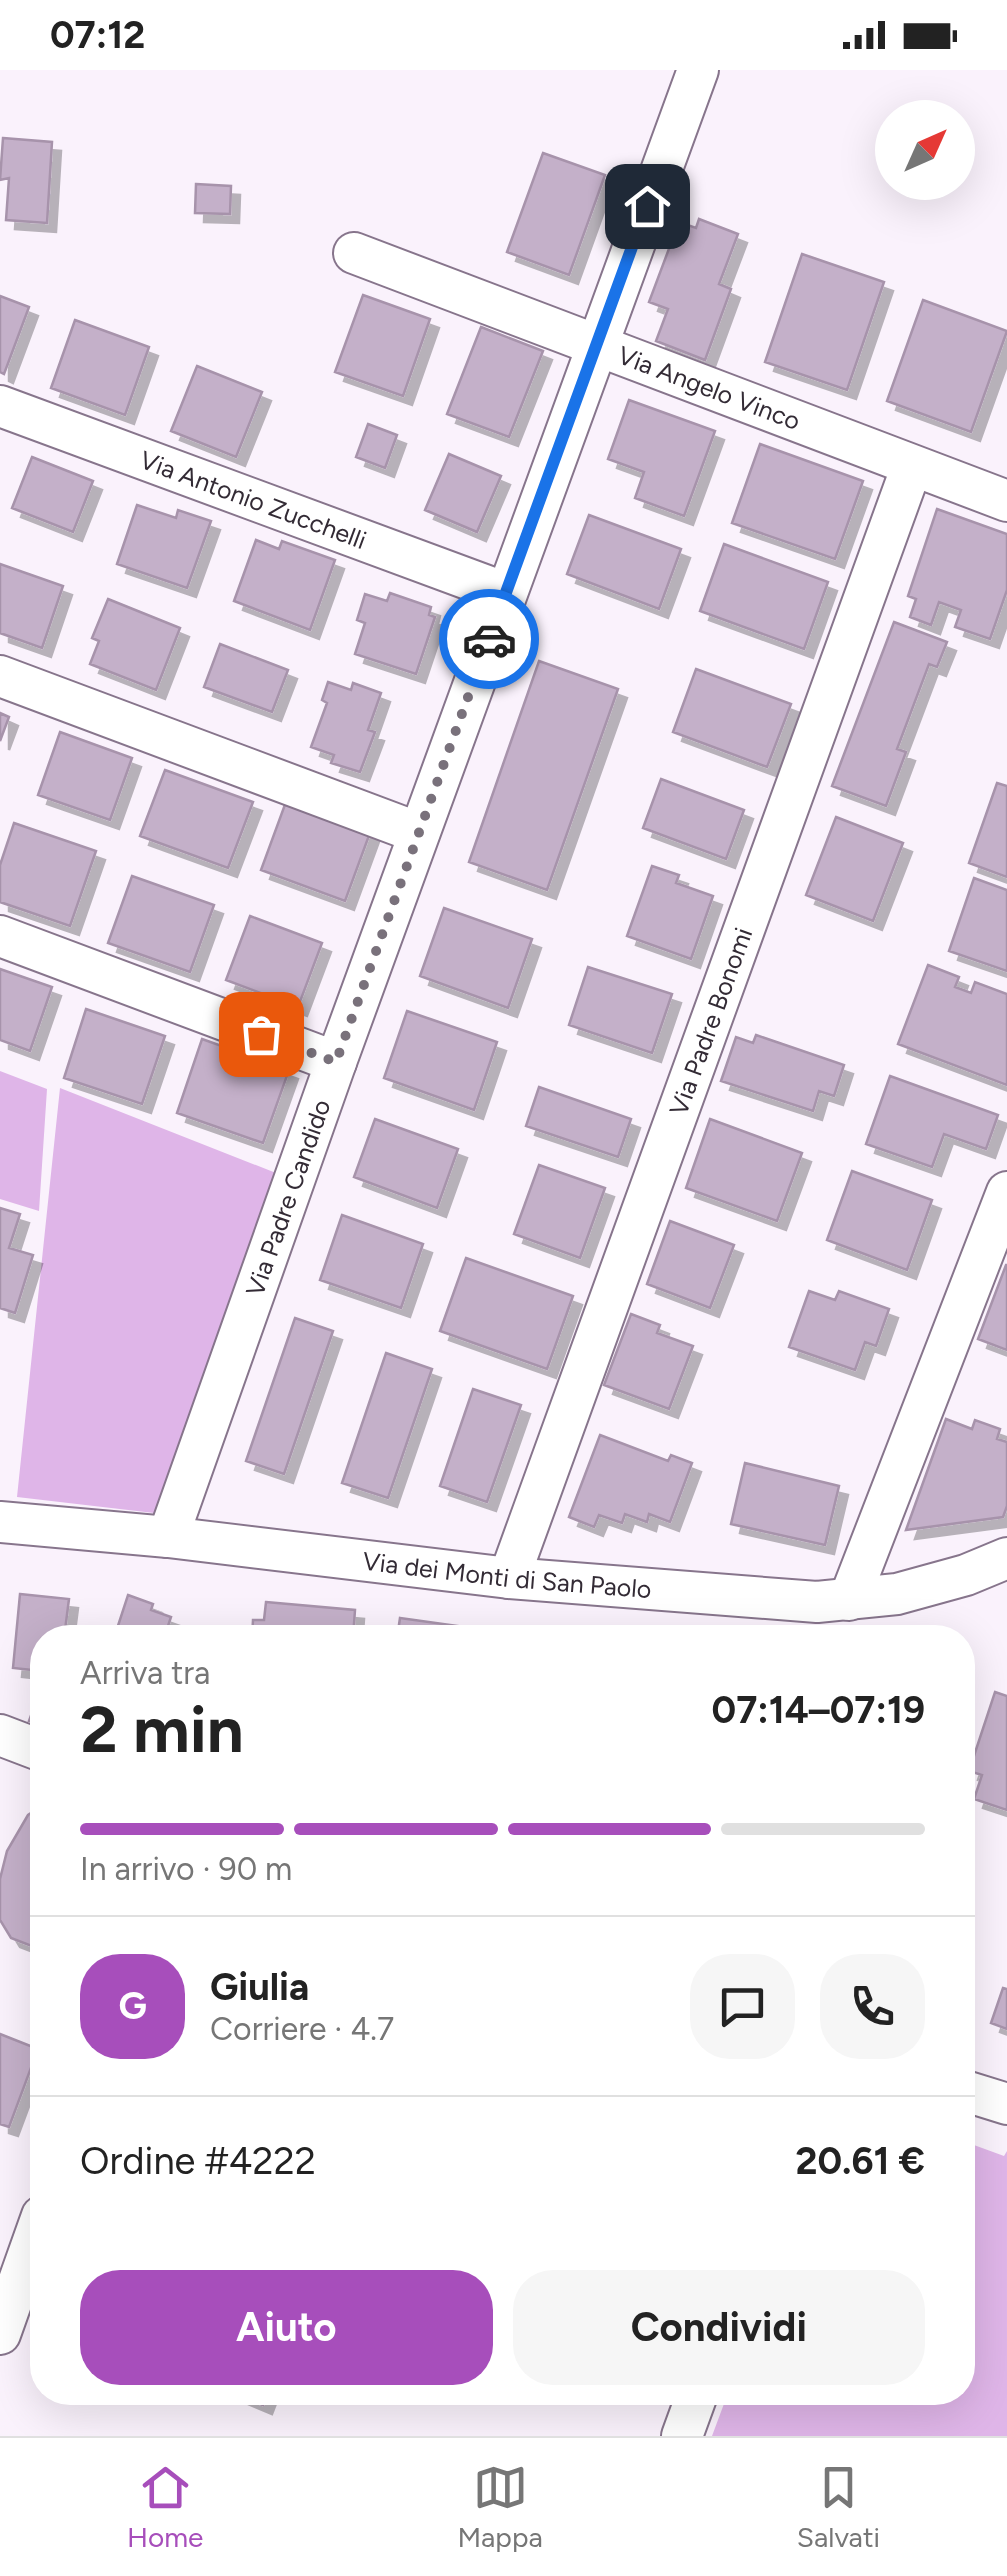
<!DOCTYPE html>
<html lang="it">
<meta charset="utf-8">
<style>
body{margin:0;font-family:Figtree,sans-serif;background:#f6f6f6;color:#222;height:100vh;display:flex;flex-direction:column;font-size:38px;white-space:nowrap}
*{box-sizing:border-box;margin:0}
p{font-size:32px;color:#767676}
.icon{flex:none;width:55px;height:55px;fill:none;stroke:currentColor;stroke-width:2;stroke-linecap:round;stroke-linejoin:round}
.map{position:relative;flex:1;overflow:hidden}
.drawer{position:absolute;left:30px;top:1555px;width:945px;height:780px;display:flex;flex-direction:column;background:#fff;border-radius:40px;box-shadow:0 10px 40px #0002}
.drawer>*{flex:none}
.needle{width:65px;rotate:45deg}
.buttons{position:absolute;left:875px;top:30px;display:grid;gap:20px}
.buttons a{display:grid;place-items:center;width:100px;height:100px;border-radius:50%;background:#fff;box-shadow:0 10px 40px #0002;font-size:50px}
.pin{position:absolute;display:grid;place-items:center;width:85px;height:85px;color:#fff;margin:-42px;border-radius:20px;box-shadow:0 5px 15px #0006}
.courier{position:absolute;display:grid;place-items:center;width:100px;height:100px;margin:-50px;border:8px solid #1a73e8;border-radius:50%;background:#fff;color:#222;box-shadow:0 2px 12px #0007}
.headline em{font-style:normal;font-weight:700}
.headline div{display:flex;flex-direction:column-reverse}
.headline{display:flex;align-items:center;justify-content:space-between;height:170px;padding:0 50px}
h1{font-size:65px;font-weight:700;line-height:75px}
.bar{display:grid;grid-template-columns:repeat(4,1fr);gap:15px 10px;align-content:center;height:120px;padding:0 50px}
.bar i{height:12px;border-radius:8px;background:#e0e0e0}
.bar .current{background:#a74ebb}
.bar p{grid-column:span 4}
.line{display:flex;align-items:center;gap:25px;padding:0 50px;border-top:2px solid #e0e0e0}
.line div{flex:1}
.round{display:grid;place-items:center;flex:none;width:105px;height:105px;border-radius:40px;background:#f6f6f6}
.button{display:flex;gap:20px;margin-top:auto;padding:20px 50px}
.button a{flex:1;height:115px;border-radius:40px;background:#a74ebb;color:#fff;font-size:40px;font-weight:700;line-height:115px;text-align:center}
.button a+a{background:#f6f6f6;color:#222}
.status{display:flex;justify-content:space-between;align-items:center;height:70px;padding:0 50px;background:#fff;direction:ltr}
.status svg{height:28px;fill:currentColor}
.dock{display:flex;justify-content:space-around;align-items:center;height:140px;border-top:2px solid #e0e0e0;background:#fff;font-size:28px;color:#767676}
.dock a{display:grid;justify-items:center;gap:5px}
.dock .current{color:#a74ebb}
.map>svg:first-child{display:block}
.green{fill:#dfb5e8}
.building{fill:#c4b0c9;stroke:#a793ab;stroke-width:2.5;filter:url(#shadow)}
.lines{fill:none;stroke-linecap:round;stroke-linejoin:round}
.minor-casing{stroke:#87758c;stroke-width:44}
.minor{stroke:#fff;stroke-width:40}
.done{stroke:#79717b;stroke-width:10;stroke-dasharray:0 18}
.route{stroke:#1a73e8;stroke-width:12}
.labels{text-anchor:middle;stroke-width:9;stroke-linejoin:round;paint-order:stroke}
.street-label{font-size:25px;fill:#332b35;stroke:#faf2fc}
</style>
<div class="status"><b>07:12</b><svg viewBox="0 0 49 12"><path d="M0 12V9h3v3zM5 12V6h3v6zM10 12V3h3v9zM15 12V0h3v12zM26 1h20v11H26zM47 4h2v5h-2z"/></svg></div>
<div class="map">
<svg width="1007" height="2366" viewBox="0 0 1007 2366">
<defs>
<filter id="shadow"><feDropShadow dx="9" dy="9" stdDeviation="0" flood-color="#0004"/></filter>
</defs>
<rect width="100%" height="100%" fill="#faf2fc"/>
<!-- green -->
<path class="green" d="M0,1001L47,1019L39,1141L0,1129Z
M60,1018L276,1103L154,1443L17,1427Z
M963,2071L1004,2086L1007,2081V2366H712L728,2323L962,2322Z"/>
<!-- building -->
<path class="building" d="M3,68L52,72L47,153L6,150L9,108L0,110Z
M543,83L605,105L569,205L507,182Z
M196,114L231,116L230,144L195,143Z
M699,149L738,164L719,214L731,219L705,290L656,271L668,239L649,232L679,152L696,158Z
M802,184L884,212L847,320L765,292Z
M363,225L430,249L403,326L335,302Z
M0,226L29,237L4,304L0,302Z
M923,230L1007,261L971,362L887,331Z
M75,250L149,277L125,345L51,318Z
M481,257L543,281L509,367L447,344Z
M197,296L262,322L236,387L171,361Z
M629,330L715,361L684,446L635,428L644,402L608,389Z
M368,354L397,365L385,398L356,387Z
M760,374L863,411L835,489L732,453Z
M449,384L501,406L477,462L425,440Z
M32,387L93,411L73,462L12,438Z
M137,435L176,448L178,440L211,451L187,518L117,494Z
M937,439L1007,464V520L990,569L955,557L961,540L939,532L931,555L910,547L916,529L908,526Z
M589,445L681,479L659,539L567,504Z
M256,470L279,479L282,471L335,490L310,560L234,531Z
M724,474L828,512L804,579L700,541Z
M0,494L63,516L42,578L0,563Z
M390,523L431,537L429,545L435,547L416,604L355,584L365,553L357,550L365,524L387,531Z
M108,529L180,558L156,620L90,594L99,571L92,568Z
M894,552L947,572L937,597L929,594L897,679L906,682L886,736L832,716Z
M220,574L288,600L272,642L204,617Z
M539,591L618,619L547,820L469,792Z
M696,599L791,634L767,697L673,662Z
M328,612L351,620L353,613L381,623L368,660L375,662L360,702L331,693L334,685L311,677L327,633L322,630Z
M0,643L9,647L0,671Z
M60,662L132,688L110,750L38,725Z
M165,700L253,732L228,798L140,766Z
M661,709L744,740L726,789L643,758Z
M997,713L1007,716V807L969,793Z
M287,729L371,760L345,831L261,800Z
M836,747L903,773L873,851L806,825Z
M14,753L96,781L70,856L0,832V795Z
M652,796L679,805L676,813L713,826L691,889L627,866Z
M132,806L214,835L190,902L108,873Z
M974,808L1007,820V901L949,881Z
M444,838L532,869L508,938L420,906Z
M250,846L322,873L298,937L226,910Z
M928,895L959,907L955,917L971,923L975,912L1007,924V1015L898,974Z
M588,897L672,924L652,983L569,955Z
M0,899L52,917L30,981L0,970Z
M86,939L165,966L142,1034L64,1008Z
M407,941L497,972L474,1040L384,1008Z
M756,965L844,995L834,1026L819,1021L813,1041L721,1011L736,967L753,973Z
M202,969L289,1000L263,1073L177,1043Z
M890,1006L998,1045L986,1079L944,1064L932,1097L866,1074Z
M539,1017L631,1049L618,1087L526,1056Z
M375,1049L458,1079L437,1138L354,1107Z
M710,1049L802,1083L777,1151L686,1118Z
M539,1095L605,1118L580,1188L514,1164Z
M852,1101L932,1130L907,1200L827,1170Z
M0,1138L20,1144L9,1178L33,1185L15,1243L0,1238Z
M342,1145L423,1174L401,1238L320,1210Z
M670,1151L734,1175L710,1238L647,1214Z
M466,1188L573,1226L547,1299L440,1261Z
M1006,1195H1007V1280L978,1269Z
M809,1221L835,1230L839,1221L889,1239L876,1276L865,1272L855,1300L789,1277Z
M631,1244L660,1255L657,1263L693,1276L669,1339L604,1315Z
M295,1248L333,1261L284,1404L246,1391Z
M386,1283L432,1299L388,1428L342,1413Z
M473,1319L521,1335L487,1432L440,1416Z
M946,1349L972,1359L975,1350L1000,1359L997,1369L1007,1372V1436L1003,1447L906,1460Z
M600,1365L668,1391L671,1385L692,1393L670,1452L649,1444L647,1452L625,1444L622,1453L599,1445L594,1457L569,1447Z
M745,1393L839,1416L825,1475L731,1454Z
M20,1524L69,1529L64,1568H42V1601L13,1598Z
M128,1525L153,1534L151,1540L171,1547L167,1559L183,1564L182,1568H114Z
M266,1532L355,1540L353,1568H252L253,1550H264Z
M400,1548L465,1557L463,1568H397Z
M544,1558L583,1568H542Z
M681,1564L737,1567V1568H681Z
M42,1615V1655L29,1651Z
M995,1622L1007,1626V1740L974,1729L982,1705L969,1701Z
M42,1736V1880L11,1868L0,1850V1809L7,1781L28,1745Z
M1003,1918L1007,1919V1959L991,1953Z
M0,1964L38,1979L9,2057L0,2054Z
M232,2322H268L263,2335Z"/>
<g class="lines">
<defs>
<g id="minor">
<path id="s1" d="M354,183L1007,431"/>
<path id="s2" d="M0,336L506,523"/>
<path d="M0,606L419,763"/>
<path d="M0,866L336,992"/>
<path id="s3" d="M0,1452L168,1467L509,1508L817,1532L897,1524L966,1505L1007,1488"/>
<path id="s4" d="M168,1467L336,992L698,0"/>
<path id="s5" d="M509,1508L912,396"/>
<path d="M849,1530L1007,1122"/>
<path d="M0,1665L42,1681"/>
<path d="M962,2020L1007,2034"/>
<path d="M0,2264L42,2146"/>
<path d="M682,2366L698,2322"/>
</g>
</defs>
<!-- minor casing -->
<use href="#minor" class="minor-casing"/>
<!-- minor -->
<use href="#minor" class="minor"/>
</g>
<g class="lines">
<!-- done -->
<path class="done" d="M261,964L336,992L489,569"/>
<!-- route -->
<path class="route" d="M489,569L647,136"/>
</g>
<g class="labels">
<!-- street labels -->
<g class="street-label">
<text dy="9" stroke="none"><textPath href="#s1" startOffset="380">Via Angelo Vinco</textPath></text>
<text dy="9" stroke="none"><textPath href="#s2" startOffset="270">Via Antonio Zucchelli</textPath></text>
<text dy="9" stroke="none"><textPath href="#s5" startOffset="592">Via Padre Bonomi</textPath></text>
<text dy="9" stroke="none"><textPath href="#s4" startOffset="360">Via Padre Candido</textPath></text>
<text dy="9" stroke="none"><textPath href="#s3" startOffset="510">Via dei Monti di San Paolo</textPath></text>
</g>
</g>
</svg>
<div class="buttons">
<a><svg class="needle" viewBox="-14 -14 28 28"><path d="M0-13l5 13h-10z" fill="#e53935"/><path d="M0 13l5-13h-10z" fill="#767676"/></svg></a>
</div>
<div class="pin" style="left:261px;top:964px;background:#ea580c"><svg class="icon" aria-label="bag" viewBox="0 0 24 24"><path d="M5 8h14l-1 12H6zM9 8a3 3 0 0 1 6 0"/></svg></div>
<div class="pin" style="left:647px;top:136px;background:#1f2937"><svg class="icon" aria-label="home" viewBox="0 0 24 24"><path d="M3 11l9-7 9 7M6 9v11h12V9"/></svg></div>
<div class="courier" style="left:489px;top:569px"><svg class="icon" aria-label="car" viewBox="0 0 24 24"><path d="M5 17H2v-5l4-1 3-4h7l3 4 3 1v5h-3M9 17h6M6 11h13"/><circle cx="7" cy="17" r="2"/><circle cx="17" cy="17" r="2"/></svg></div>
<section class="drawer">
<div class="headline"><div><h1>2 min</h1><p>Arriva tra</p></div><em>07:14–07:19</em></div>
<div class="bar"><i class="current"></i><i class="current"></i><i class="current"></i><i></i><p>In arrivo · 90 m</p></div>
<div class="line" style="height:180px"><b class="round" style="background:#a74ebb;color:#fff">G</b><div><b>Giulia</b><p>Corriere · 4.7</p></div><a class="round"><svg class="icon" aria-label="chat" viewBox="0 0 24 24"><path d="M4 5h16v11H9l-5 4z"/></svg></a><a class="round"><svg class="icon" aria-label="phone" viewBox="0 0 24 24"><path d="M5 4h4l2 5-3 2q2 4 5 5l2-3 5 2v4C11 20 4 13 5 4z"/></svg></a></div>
<div class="line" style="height:130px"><div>Ordine #4222</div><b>20.61 €</b></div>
<div class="button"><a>Aiuto</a><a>Condividi</a></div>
</section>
</div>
<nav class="dock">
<a class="current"><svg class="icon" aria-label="home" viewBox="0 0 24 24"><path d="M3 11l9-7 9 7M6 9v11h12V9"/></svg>Home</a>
<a><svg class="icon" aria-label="map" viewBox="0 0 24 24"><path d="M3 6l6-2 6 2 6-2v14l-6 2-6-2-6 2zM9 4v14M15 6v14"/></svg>Mappa</a>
<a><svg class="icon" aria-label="saved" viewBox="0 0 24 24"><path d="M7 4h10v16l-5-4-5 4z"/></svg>Salvati</a>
</nav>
